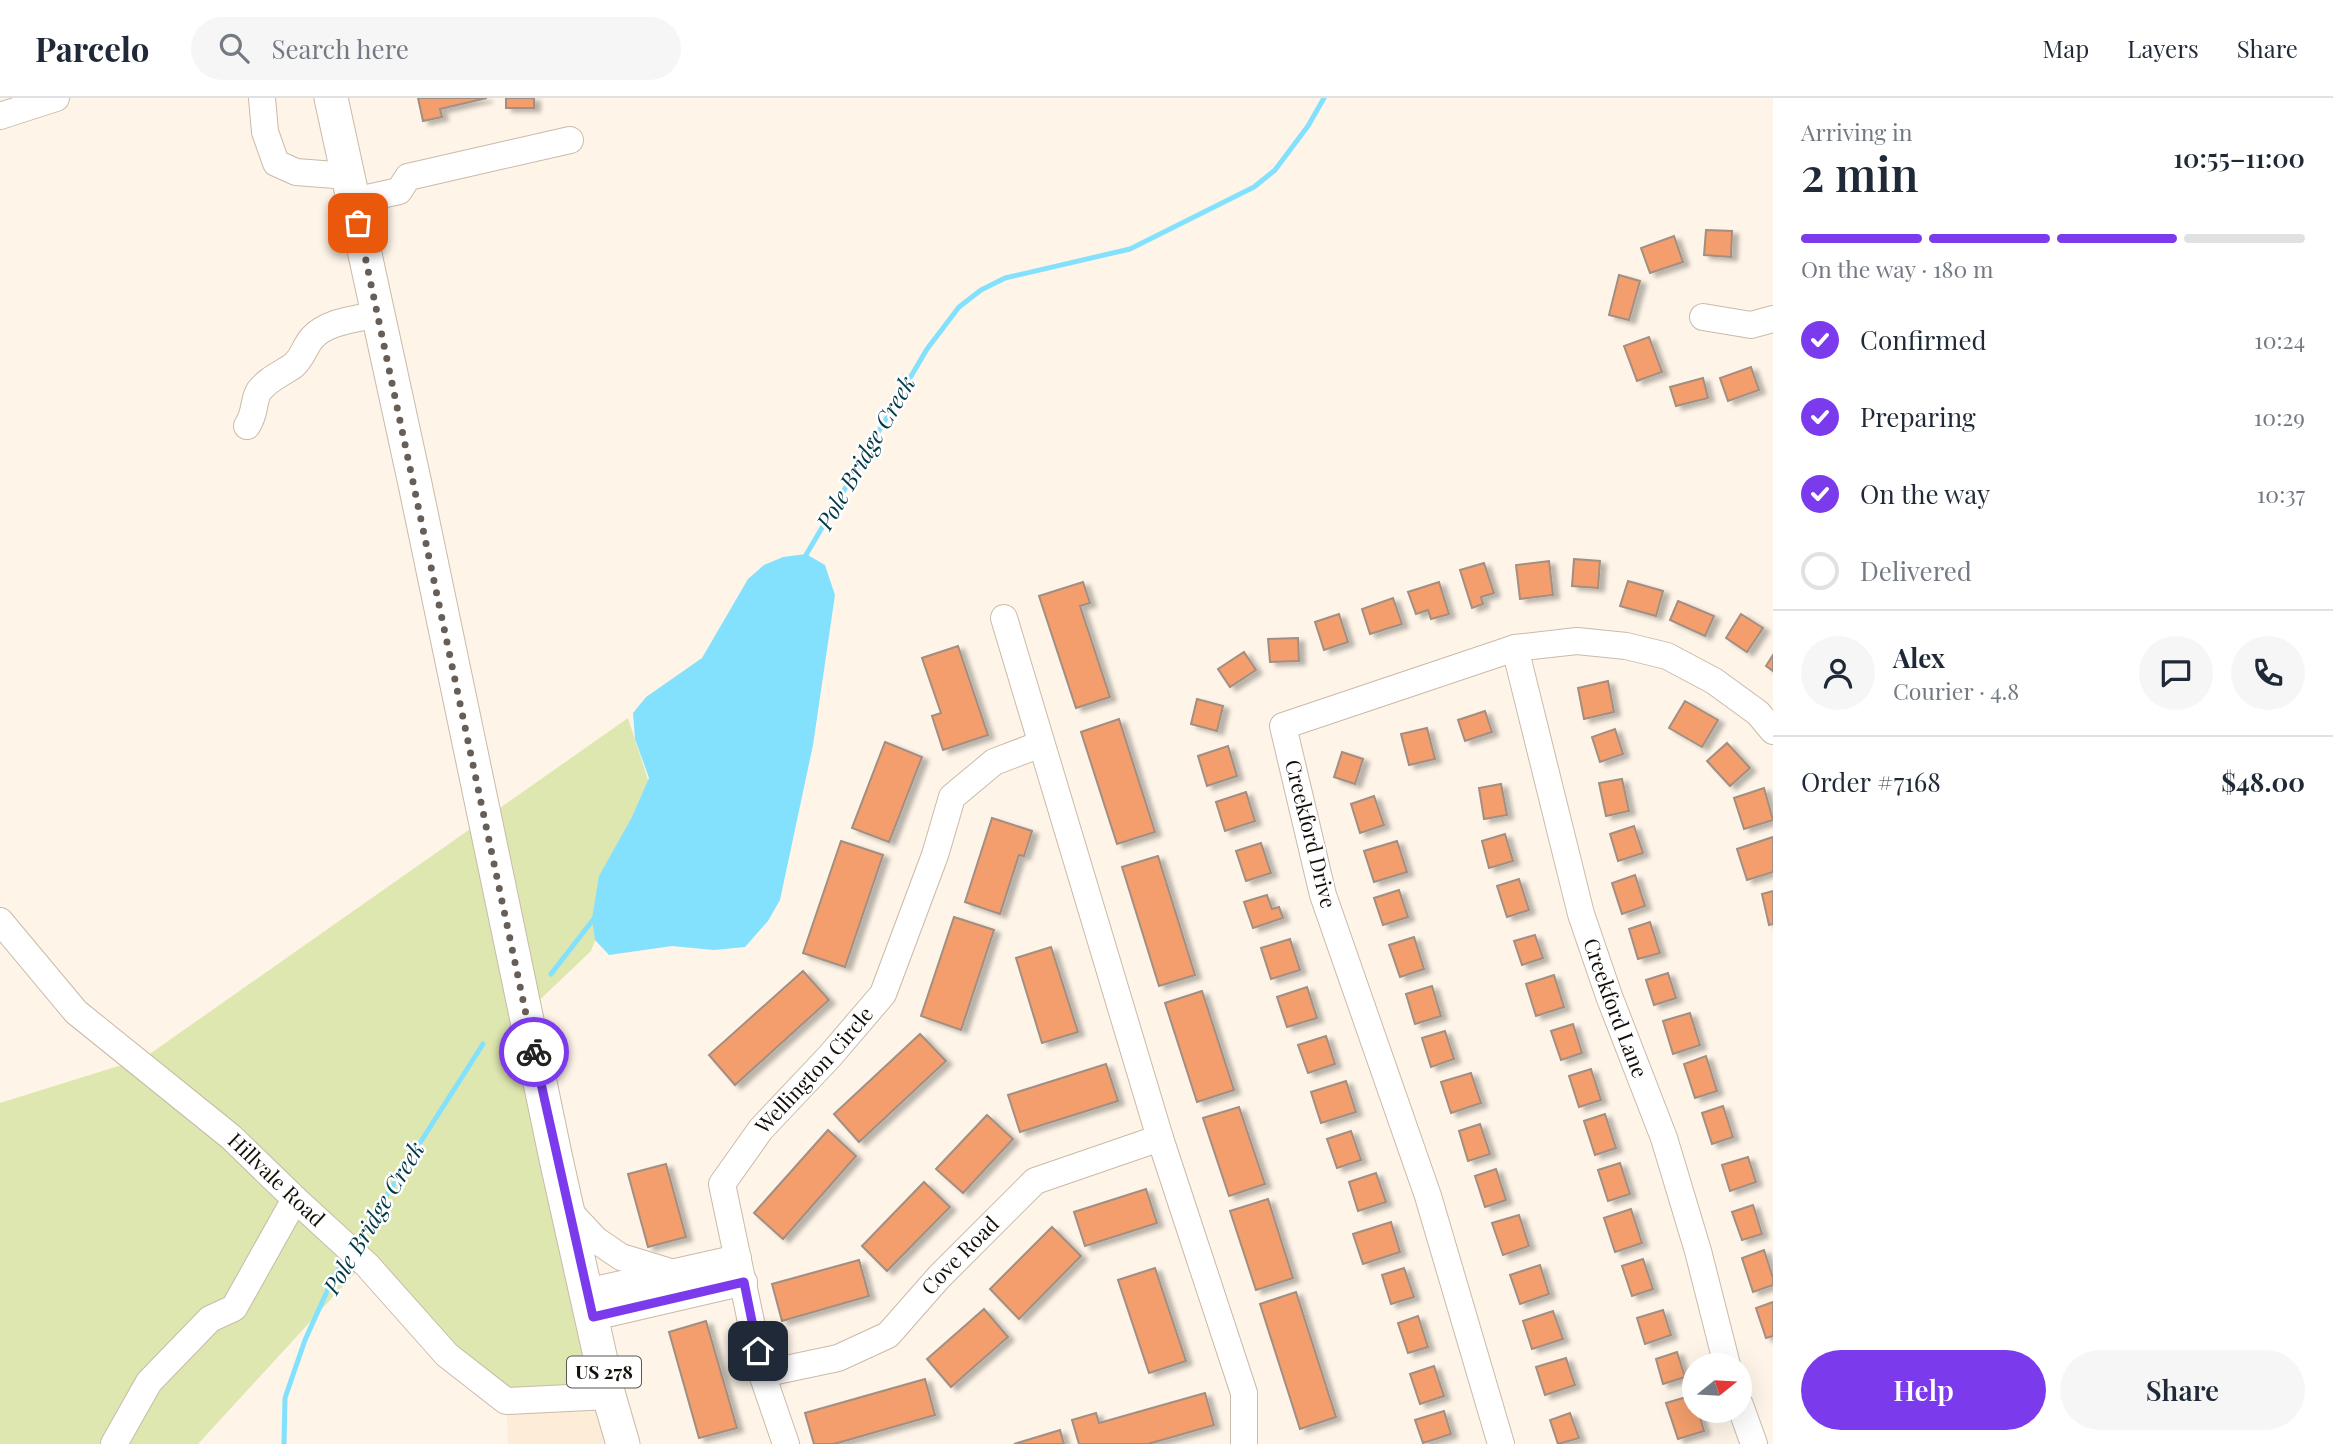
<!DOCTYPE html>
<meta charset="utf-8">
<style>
body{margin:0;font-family:"Playfair Display",serif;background:#f6f6f7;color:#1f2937;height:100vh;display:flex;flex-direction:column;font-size:26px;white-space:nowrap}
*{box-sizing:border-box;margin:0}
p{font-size:23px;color:#747a83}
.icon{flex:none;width:38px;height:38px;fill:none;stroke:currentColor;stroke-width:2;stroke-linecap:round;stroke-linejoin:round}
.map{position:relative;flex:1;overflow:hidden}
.panel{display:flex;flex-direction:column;background:#fff;width:560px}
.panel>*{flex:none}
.needle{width:46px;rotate:72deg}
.controls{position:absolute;left:1682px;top:1255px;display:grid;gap:14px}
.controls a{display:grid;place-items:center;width:70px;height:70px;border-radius:50%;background:#fff;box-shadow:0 7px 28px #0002;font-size:35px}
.pin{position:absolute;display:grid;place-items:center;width:60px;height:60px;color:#fff;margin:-30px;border-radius:14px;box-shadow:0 4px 10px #0006}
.courier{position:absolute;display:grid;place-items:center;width:70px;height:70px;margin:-35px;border:5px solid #7c3aed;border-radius:50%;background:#fff;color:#222;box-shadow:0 2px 9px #0007}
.headline em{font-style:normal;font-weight:600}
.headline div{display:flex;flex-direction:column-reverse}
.headline{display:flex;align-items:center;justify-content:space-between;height:119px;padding:0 28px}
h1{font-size:46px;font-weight:600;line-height:52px}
.bar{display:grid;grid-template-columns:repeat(4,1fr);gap:10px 7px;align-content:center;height:84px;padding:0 28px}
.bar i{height:9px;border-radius:5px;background:#e0e1e3}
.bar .active{background:#7c3aed}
.bar p{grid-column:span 4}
.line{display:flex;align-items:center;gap:18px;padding:0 28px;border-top:2px solid #e0e1e3}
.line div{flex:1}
.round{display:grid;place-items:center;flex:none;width:74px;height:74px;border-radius:37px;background:#f6f6f7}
ol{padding:0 28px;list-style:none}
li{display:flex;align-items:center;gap:21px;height:77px}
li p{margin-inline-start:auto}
li .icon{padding:7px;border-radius:50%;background:#7c3aed;color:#fff;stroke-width:4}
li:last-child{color:#747a83}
li i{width:38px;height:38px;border:4px solid #e0e1e3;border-radius:50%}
.button{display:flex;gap:14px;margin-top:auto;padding:14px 28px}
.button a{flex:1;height:80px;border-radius:42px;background:#7c3aed;color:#fff;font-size:28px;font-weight:600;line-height:80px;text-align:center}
.button a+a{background:#f6f6f7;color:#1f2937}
header{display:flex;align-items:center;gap:42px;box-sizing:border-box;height:98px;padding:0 35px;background:#fff;border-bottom:2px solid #e0e1e3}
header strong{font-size:33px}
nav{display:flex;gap:38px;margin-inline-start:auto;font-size:24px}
.search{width:490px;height:63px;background:#f6f6f7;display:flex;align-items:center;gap:18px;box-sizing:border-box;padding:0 24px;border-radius:38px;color:#747a83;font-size:26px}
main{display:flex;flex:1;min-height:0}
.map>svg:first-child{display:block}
.built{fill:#fdecd7}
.green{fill:#dee7af}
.water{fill:#84e1fe}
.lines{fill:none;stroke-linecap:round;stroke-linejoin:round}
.stream{stroke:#84e1fe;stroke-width:5}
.building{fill:#f39e6c;stroke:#a38e82;stroke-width:2;filter:url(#shadow)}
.minor-casing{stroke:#cabaa8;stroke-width:28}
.major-casing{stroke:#cabaa8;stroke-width:35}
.minor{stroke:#fff;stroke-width:26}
.major{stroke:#fff;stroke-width:33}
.done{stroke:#675f57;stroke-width:7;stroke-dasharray:0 12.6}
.route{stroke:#7c3aed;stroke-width:9}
.labels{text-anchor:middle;stroke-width:5;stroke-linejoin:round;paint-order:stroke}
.shield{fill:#fff;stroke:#5b5753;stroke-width:2}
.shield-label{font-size:19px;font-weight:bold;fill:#150f09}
.street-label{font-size:21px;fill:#150f09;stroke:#fff}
.water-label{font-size:23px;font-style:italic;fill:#003a49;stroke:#fff}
</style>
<header>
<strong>Parcelo</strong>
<div class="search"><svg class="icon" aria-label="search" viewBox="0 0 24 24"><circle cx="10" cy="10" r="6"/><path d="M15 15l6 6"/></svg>Search here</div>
<nav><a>Map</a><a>Layers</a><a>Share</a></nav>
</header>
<main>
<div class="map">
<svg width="1773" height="1346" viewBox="0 0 1773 1346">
<defs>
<filter id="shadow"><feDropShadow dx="6" dy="3.5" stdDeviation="2" flood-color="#0004"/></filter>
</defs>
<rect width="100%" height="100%" fill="#fef4e8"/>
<!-- built -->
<path class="built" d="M593,1298L612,1346H508L506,1303Z"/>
<!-- green -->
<path class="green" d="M628,620L652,694L591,853L528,913L597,1297L506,1303L365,1164L198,1346H0V1005L144,960Z"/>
<!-- water -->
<path class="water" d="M806,456L825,467L835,497L813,647L780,802L768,823L745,849L714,852L672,848L609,857L595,842L592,821L599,778L632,719L649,680L635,641L633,615L646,599L702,560L748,481L764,467L783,459Z"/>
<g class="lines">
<!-- stream -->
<path class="stream" d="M803,462L927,251L959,209L981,192L1005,180L1130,151L1254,89L1275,72L1308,28L1324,0
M551,876L596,818
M355,1147L483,946
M284,1346L285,1300L305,1242L334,1178L347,1158"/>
</g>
<!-- building -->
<path class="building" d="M418,0H487L440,11L442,19L423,23Z
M506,0H534V10H506Z
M1706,132L1732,133L1731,159L1704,157Z
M1674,138L1683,164L1650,175L1641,150Z
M1619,177L1640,183L1629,222L1609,217Z
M1649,239L1662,274L1637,283L1624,248Z
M1751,269L1759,292L1728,303L1720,280Z
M1703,280L1708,300L1676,308L1670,289Z
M1574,461L1600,463L1598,490L1572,488Z
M1549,463L1553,497L1520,501L1516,467Z
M1484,465L1494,495L1481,499L1483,506L1472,510L1460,472Z
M1628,483L1663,493L1656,518L1620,508Z
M1083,484L1090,505L1080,508L1110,599L1076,610L1039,498Z
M1439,484L1449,516L1431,521L1428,512L1416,516L1408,494Z
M1393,500L1402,526L1370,536L1362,511Z
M1678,503L1714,518L1705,538L1670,522Z
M1339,516L1348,544L1324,552L1315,524Z
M1741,516L1763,530L1747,554L1726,540Z
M1298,540L1299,563L1270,564L1268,541Z
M958,548L988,637L943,652L932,618L941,615L922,560Z
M1244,554L1256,572L1230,589L1218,571Z
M1773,557V573L1766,568Z
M1608,583L1614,614L1584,621L1578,590Z
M1197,601L1223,608L1217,633L1191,626Z
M1685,603L1718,622L1702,649L1669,630Z
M1485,613L1492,634L1465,643L1458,622Z
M1119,621L1155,734L1117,746L1081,634Z
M1427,630L1435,661L1409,667L1401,636Z
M1615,631L1623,656L1600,664L1592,639Z
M885,644L922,659L889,744L852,730Z
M1727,645L1750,670L1730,688L1707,663Z
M1228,648L1237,678L1207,688L1198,658Z
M1342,654L1363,661L1355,686L1334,679Z
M1622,681L1629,713L1606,718L1599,685Z
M1501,686L1507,717L1484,721L1479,690Z
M1764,690L1773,722L1744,731L1734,700Z
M1246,694L1255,723L1225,733L1216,704Z
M1374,698L1384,727L1360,735L1351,706Z
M992,720L1032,733L1024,758L1019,757L1000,816L965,804Z
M1634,728L1643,755L1618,763L1610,736Z
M1505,736L1513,763L1489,770L1482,743Z
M1773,739V774L1747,782L1737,751Z
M841,743L883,757L845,869L803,855Z
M1397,743L1407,774L1374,784L1364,753Z
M1261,745L1271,775L1246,783L1236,753Z
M1158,758L1195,877L1159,888L1122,769Z
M1635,777L1645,808L1622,816L1612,785Z
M1519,781L1529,812L1507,819L1497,788Z
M1399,792L1408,819L1383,827L1374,800Z
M1773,793V826L1769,827L1762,796Z
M1267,797L1272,811L1279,809L1283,820L1253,830L1244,804Z
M954,819L994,832L961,932L921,918Z
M1650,824L1660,855L1638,861L1629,831Z
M1535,837L1543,860L1522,867L1514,843Z
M1414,839L1424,871L1400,879L1389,847Z
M1290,841L1300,872L1271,881L1261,850Z
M1051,849L1078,934L1042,945L1016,860Z
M803,873L829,902L735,987L709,957Z
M1668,875L1676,900L1654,907L1646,882Z
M1554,877L1564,909L1536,918L1526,886Z
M1432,888L1441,918L1415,926L1406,896Z
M1307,889L1317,920L1287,929L1277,899Z
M1202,893L1234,992L1197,1004L1165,905Z
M1690,915L1700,947L1673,956L1663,923Z
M1573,926L1582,955L1561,962L1551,933Z
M1445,933L1454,961L1431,969L1422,940Z
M920,936L946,963L859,1044L834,1016Z
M1326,938L1335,966L1308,975L1298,947Z
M1706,958L1717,993L1695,1000L1684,966Z
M1106,966L1118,1003L1020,1034L1008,997Z
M1591,971L1601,1002L1579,1009L1569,978Z
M1471,975L1481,1005L1451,1015L1441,984Z
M1346,983L1356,1014L1321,1025L1311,994Z
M1723,1008L1733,1039L1712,1046L1702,1015Z
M1239,1009L1265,1086L1229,1098L1203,1020Z
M1605,1016L1616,1050L1595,1057L1584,1023Z
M987,1017L1013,1041L963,1095L936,1071Z
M1480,1026L1490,1056L1468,1063L1459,1033Z
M828,1032L856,1058L783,1141L754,1115Z
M1351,1033L1361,1062L1337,1070L1327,1041Z
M1748,1059L1756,1084L1730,1093L1722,1067Z
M1620,1065L1630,1096L1608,1103L1598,1072Z
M666,1066L686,1139L648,1149L628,1076Z
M1496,1071L1506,1102L1485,1109L1475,1078Z
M1376,1075L1386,1104L1358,1113L1349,1084Z
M924,1084L950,1109L887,1173L862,1148Z
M1146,1091L1157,1125L1085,1148L1074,1114Z
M1268,1101L1293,1180L1256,1192L1230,1113Z
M1753,1107L1762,1136L1742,1142L1732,1114Z
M1631,1111L1642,1145L1615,1154L1604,1120Z
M1519,1117L1529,1148L1503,1157L1492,1125Z
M1391,1124L1400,1154L1363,1166L1353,1136Z
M1052,1129L1081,1158L1019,1221L990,1191Z
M1764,1152L1773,1180V1187L1753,1194L1742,1160Z
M1643,1161L1653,1191L1632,1198L1622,1168Z
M859,1162L869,1198L782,1223L772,1186Z
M1540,1167L1549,1196L1520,1206L1510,1177Z
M1155,1170L1186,1263L1149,1275L1118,1182Z
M1404,1170L1414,1199L1391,1206L1382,1177Z
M1296,1194L1336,1319L1300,1331L1260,1206Z
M1773,1204V1238L1766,1240L1756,1210Z
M984,1211L1008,1239L951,1289L927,1261Z
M1663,1212L1671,1237L1645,1246L1637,1220Z
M1553,1213L1563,1241L1532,1251L1523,1223Z
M1418,1218L1428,1249L1408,1255L1398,1225Z
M706,1223L737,1330L699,1340L669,1234Z
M1677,1254L1685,1279L1663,1286L1656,1261Z
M1566,1260L1575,1287L1545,1297L1536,1269Z
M1434,1268L1444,1298L1420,1306L1410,1276Z
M925,1281L935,1317L834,1346H814L805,1315Z
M1205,1295L1214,1327L1148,1346H1079L1072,1322L1096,1315L1099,1325Z
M1693,1297L1694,1312H1698L1704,1333L1678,1341L1666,1305Z
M1444,1313L1451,1336L1423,1345L1415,1322Z
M1570,1315L1579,1340L1558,1346L1550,1322Z
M1060,1332L1064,1346H1014Z"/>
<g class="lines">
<defs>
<g id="minor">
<path d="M262,0L265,34L276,65L296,74L348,78"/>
<path d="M0,18L56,0"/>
<path d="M354,103L399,93L408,79L570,42"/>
<path d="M1703,219L1751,227L1773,221"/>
<path d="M247,328C256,315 253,302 259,293C269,280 282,276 294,267C303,259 305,248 312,240C327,223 357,221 378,216"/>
<path d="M1004,520L1160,1040L1244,1295V1346"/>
<path id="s1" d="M1515,550L1581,816L1609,898L1664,1040L1698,1153L1727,1267"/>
<path id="s2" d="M0,823L76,914L231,1039L295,1101L367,1167L447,1257L506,1303L609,1298"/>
<path d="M568,1112L596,1142L621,1159L670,1174"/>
<path d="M586,1194L738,1160"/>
<path d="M593,1219L744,1184"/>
<path id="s3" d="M762,1276L838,1260L888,1237L939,1179L1035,1083L1160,1040"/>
<path d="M1740,1307L1754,1346"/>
<path d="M114,1346L149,1284L210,1221L234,1210L295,1101"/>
<path id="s4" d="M786,1346L762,1276L722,1086L761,1031L830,958L883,896L935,757L952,699L994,664L1041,646"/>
<path d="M1501,1346L1428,1098L1323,797L1283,628L1515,550L1577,543L1626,548L1667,558L1714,583L1758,615L1773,633"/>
</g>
<path id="major" d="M331,0L415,386L556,1061L609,1298L623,1346"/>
</defs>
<!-- minor casing -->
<use href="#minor" class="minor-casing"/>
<!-- major casing -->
<use href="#major" class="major-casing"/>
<!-- minor -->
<use href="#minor" class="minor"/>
<!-- major -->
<use href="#major" class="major"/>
</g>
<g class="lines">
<!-- done -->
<path class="done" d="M358,125L534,954"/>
<!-- route -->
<path class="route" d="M534,954L593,1219L744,1184L758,1253"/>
</g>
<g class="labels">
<!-- shield labels -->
<rect class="shield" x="567" y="1258.5" width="74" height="31" rx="5"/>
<g class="shield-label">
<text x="604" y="1281">US 278</text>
</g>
<!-- street labels -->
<g class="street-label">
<text transform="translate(1310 736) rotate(76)" y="7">Creekford Drive</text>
<text dy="7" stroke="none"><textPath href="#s1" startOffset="374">Creekford Lane</textPath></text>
<text dy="7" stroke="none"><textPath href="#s4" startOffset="415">Wellington Circle</textPath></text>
<text dy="7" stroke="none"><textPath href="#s2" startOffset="380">Hillvale Road</textPath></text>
<text dy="7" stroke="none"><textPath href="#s3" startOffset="240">Cove Road</textPath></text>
</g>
<!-- water labels -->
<g class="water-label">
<text transform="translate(866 355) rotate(-60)" y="8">Pole Bridge Creek</text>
<text transform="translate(374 1120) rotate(-59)" y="8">Pole Bridge Creek</text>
</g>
</g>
</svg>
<div class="controls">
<a><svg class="needle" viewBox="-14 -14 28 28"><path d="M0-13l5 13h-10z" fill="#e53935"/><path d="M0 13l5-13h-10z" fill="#747a83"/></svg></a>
</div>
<div class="pin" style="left:358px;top:125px;background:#ea580c"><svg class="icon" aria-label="bag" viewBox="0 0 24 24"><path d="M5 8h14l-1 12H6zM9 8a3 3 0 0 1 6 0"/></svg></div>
<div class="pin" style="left:758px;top:1253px;background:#1f2937"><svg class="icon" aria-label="home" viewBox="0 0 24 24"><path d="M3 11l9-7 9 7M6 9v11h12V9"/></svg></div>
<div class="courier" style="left:534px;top:954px"><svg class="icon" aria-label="bike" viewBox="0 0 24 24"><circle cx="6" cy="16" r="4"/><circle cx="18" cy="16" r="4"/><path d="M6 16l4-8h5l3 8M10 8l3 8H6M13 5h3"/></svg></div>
</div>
<section class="panel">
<div class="headline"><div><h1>2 min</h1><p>Arriving in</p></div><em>10:55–11:00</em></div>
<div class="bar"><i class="active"></i><i class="active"></i><i class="active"></i><i></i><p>On the way · 180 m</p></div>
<ol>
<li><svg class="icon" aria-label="check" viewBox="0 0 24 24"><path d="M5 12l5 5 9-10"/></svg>Confirmed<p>10:24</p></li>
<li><svg class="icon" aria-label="check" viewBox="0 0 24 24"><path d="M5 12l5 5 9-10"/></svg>Preparing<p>10:29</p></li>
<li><svg class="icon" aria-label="check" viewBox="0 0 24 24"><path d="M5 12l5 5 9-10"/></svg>On the way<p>10:37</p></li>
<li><i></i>Delivered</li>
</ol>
<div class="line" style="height:126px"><a class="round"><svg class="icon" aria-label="person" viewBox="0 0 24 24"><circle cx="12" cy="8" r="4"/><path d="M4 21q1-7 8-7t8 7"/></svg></a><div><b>Alex</b><p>Courier · 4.8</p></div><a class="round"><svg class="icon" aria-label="chat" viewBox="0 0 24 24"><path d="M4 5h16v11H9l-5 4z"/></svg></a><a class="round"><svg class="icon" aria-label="phone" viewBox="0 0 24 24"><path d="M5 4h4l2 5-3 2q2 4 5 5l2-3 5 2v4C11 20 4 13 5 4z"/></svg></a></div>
<div class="line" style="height:91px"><div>Order #7168</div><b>$48.00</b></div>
<div class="button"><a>Help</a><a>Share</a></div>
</section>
</main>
